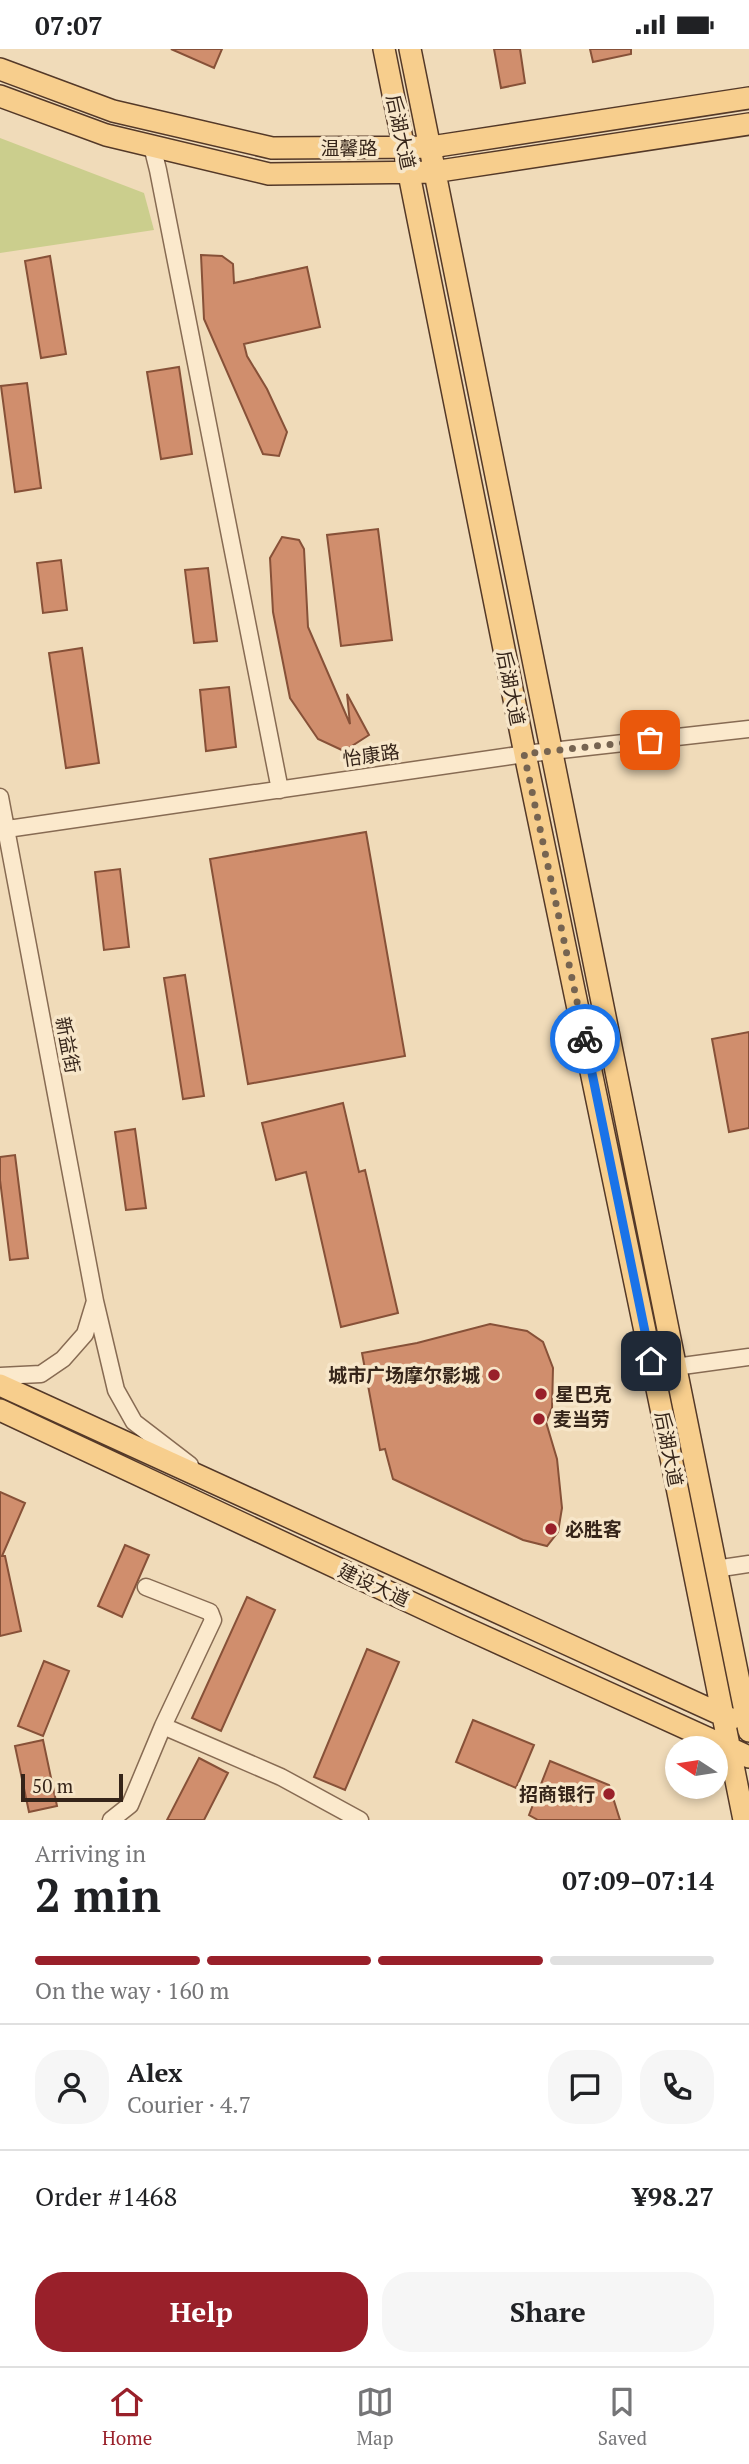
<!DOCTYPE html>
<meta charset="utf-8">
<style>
body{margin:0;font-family:"PT Serif","Noto Sans SC",serif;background:#f6f6f6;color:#202124;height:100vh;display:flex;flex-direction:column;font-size:26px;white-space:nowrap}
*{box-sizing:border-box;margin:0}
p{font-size:23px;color:#757577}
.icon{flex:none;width:38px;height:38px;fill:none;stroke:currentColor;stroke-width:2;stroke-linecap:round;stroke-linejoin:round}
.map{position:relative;height:1771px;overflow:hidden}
.details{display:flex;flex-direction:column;background:#fff;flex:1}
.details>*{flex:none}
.needle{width:46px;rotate:282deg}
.controls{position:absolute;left:665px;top:1687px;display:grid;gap:14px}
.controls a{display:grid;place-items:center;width:63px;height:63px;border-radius:50%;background:#fff;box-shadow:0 4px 10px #0003;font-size:35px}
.scale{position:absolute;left:21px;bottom:18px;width:102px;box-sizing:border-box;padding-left:7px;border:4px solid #352419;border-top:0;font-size:19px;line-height:24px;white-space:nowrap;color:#352419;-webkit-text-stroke:5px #f7e6c9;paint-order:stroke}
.pin{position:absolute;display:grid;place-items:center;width:60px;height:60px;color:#fff;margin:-30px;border-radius:14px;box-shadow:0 4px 10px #0006}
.courier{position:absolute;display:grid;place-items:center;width:70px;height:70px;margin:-35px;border:5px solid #1a73e8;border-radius:50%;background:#fff;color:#222;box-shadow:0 2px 9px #0007}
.summary em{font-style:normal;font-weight:800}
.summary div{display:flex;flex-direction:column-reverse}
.summary{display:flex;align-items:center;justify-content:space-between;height:119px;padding:0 35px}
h1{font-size:46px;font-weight:800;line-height:52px}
.bar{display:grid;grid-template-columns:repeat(4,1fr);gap:10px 7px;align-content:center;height:84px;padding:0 35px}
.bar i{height:9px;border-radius:5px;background:#e0e0e0}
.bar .on{background:#99202a}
.bar p{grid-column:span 4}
.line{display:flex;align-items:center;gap:18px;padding:0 35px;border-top:2px solid #e0e0e0}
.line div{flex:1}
.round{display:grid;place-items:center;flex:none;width:74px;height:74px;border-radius:28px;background:#f6f6f6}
.cta{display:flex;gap:14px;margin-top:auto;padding:14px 35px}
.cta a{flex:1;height:80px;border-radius:28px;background:#99202a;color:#fff;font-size:28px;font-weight:800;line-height:80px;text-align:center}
.cta a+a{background:#f6f6f6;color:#202124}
.status{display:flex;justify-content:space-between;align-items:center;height:49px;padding:0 35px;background:#fff;direction:ltr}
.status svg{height:19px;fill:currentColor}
.menu{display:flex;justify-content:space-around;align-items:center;height:98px;border-top:2px solid #e0e0e0;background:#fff;font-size:19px;color:#757577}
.menu a{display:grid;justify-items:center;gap:4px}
.menu .on{color:#99202a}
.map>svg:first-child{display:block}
.green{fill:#cbce8d}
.building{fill:#d08e6d;stroke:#875138;stroke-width:2}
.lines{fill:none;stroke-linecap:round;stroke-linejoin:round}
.minor-casing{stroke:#876b53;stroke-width:19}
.major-casing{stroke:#543928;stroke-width:24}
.minor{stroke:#fbe9cc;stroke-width:16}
.major{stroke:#f7ce8d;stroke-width:21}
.done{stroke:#766451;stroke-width:7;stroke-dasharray:0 12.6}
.route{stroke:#1a73e8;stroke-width:9}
.poi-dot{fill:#99202a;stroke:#f7e6c9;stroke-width:2.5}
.labels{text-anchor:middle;stroke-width:7;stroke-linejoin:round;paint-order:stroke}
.street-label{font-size:19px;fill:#352419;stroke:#f7e6c9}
.poi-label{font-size:19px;font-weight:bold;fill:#352419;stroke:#f7e6c9;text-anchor:start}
</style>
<div class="status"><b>07:07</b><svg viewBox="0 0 49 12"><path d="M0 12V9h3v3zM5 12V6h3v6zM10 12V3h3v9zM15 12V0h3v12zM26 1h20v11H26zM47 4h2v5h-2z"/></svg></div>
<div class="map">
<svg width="749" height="1771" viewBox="0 0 749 1771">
<rect width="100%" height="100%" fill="#f0dbb9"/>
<!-- green -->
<path class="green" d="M0,89L144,144L154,181L0,204Z"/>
<!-- building -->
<path class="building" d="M171,0H222L214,19Z
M494,0H520L525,34L501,39Z
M590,0H631V5L593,13Z
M201,206L222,207L233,215L234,234L307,218L320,278L244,295L247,307L267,340L287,383L279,407L263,405L204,270Z
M50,207L66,305L41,309L25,212Z
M179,318L192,405L161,410L147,323Z
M27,334L41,439L15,443L1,337Z
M378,480L392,591L341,597L327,486Z
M282,488L299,491L304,500L308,578L350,675L347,645L369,686L344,702L318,690L290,649L273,563L270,509Z
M61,511L67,561L43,564L37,514Z
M208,519L217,592L194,594L185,521Z
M82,599L99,714L66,719L49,604Z
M229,638L236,698L206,702L200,641Z
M366,783L405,1007L248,1035L210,810Z
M120,820L129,898L104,901L95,823Z
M185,926L204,1047L183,1050L164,929Z
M749,983V1079L729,1083L712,990Z
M343,1054L359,1123L365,1121L398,1264L341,1278L306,1123L276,1131L262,1074Z
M135,1080L146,1159L126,1161L115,1083Z
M15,1106L28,1209L10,1211L0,1131V1108Z
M490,1275L527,1282L543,1293L553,1319L552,1359L546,1373L557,1410L562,1459L558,1483L547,1497L523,1491L393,1430L385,1400L380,1401L362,1304L417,1294Z
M0,1443L25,1454L2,1507H5L21,1582L0,1587Z
M125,1496L149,1506L122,1568L98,1557Z
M247,1548L275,1561L221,1682L192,1669Z
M367,1600L399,1613L345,1741L314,1728Z
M44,1612L69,1622L43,1687L18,1677Z
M473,1671L534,1696L516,1739L456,1713Z
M43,1691L57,1757L29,1763L15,1697Z
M199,1709L228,1724L204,1771H167Z
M550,1712L609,1736L620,1771H538L529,1766Z"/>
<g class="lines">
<defs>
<path id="minor" d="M152,97L158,121L280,741
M0,748L95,1252
M0,781L525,705L749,680
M675,1318L749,1308
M0,1327L41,1325L63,1310L85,1285L95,1252L116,1341L134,1373L190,1416
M715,1520L749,1515
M163,1677L281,1728L360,1771
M111,1771L130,1756L163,1677L213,1571L210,1563L146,1538"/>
<path id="major" d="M384,0L525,705L662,1364L744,1771
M410,0L749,1682
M0,20L113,62L272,99L431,98L749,49
M0,47L106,86L269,125L433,123L749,75
M0,1336L731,1670
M0,1361L461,1577L749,1708"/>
</defs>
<!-- minor casing -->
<use href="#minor" class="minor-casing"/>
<!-- major casing -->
<use href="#major" class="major-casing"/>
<!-- minor -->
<use href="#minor" class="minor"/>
<!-- major -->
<use href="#major" class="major"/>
</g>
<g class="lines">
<!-- done -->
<path class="done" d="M585,990L524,705L650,691"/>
<!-- route -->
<path class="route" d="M585,990L651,1312"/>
</g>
<!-- markers -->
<g class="poi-dot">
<circle cx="494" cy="1326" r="7"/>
<circle cx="541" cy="1345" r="7"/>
<circle cx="539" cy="1370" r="7"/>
<circle cx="551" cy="1480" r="7"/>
<circle cx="609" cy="1745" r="7"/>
</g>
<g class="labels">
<!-- street labels -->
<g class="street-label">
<text transform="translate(401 83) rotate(78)" y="7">后湖大道</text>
<text x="349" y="106">温馨路</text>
<text transform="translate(511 639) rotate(79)" y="7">后湖大道</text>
<text transform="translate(371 706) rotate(-8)" y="7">怡康路</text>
<text transform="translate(68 996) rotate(79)" y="7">新益街</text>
<text transform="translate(669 1400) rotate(79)" y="7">后湖大道</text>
<text transform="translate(374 1536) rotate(25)" y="7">建设大道</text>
</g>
<!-- poi labels -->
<g class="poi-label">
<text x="480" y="1333" text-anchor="end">城市广场摩尔影城</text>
<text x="555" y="1352">星巴克</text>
<text x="553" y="1377">麦当劳</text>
<text x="565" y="1487">必胜客</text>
<text x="595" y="1752" text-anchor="end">招商银行</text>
</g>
</g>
</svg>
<div class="controls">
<a><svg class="needle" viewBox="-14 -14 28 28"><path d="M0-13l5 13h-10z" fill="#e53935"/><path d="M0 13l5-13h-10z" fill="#757577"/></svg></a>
</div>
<div class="scale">50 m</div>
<div class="pin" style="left:650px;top:691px;background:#ea580c"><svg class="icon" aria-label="bag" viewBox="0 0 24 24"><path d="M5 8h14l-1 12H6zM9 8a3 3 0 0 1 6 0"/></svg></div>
<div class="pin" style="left:651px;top:1312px;background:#1f2937"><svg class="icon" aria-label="home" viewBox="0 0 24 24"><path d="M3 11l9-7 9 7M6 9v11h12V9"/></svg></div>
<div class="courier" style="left:585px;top:990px"><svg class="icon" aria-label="bike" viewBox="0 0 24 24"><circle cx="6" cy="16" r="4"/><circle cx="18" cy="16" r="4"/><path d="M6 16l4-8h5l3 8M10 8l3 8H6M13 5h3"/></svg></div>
</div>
<section class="details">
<div class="summary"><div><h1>2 min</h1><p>Arriving in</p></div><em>07:09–07:14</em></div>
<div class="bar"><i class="on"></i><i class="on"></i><i class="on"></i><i></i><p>On the way · 160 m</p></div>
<div class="line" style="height:126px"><a class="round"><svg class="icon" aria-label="person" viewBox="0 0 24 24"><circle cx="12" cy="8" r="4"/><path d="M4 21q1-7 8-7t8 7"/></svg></a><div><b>Alex</b><p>Courier · 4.7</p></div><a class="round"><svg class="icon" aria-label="chat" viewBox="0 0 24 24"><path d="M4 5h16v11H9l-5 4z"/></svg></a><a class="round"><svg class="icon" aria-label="phone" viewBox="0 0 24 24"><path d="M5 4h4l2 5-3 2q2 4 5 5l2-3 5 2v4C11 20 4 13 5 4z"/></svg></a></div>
<div class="line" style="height:91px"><div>Order #1468</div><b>¥98.27</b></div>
<div class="cta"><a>Help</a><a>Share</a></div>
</section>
<nav class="menu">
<a class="on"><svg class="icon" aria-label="home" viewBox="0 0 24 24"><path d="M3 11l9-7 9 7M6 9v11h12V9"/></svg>Home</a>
<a><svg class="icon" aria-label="map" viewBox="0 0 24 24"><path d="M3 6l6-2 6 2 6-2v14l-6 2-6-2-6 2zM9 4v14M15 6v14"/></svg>Map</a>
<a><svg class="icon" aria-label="saved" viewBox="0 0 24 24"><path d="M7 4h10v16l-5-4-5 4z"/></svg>Saved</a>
</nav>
